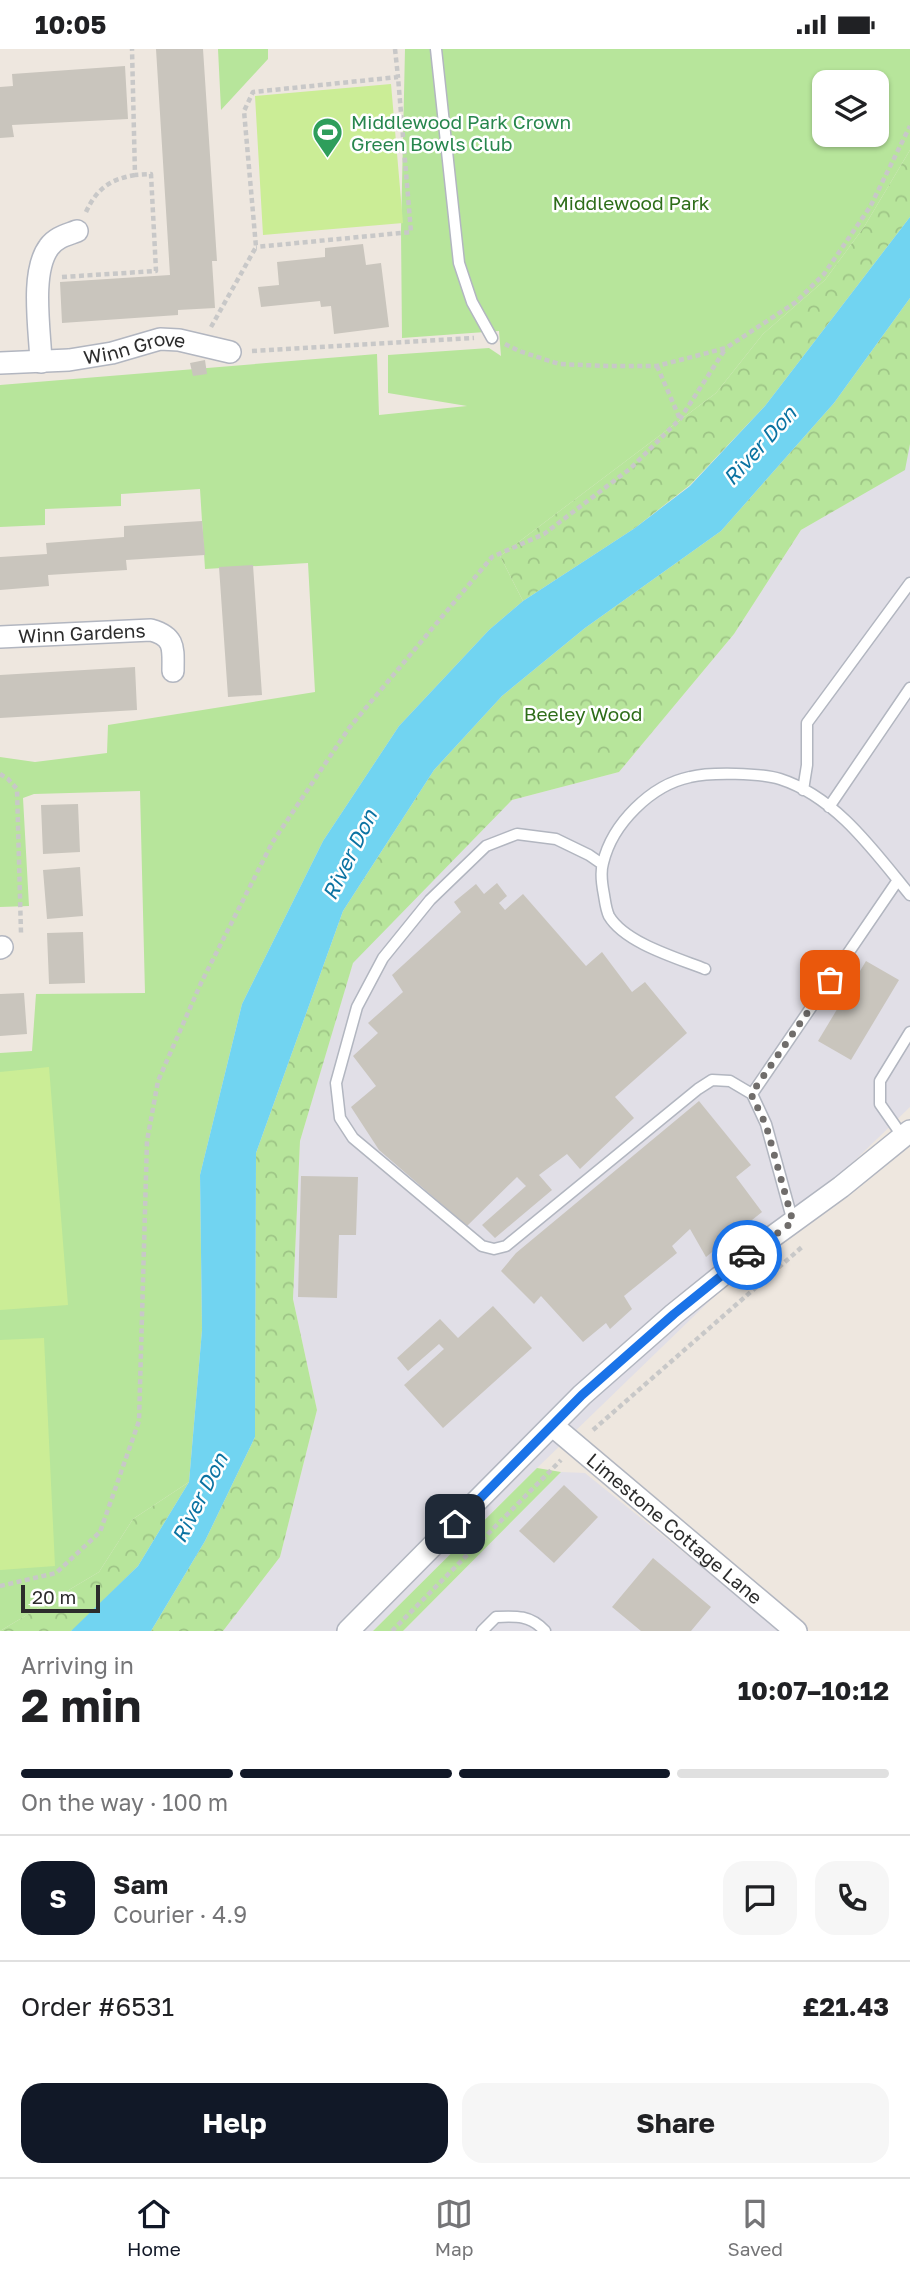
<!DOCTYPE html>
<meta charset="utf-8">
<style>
body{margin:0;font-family:"Golos Text",sans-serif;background:#f6f6f6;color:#202124;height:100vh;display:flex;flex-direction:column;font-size:26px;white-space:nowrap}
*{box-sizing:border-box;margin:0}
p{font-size:23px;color:#757577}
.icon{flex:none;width:38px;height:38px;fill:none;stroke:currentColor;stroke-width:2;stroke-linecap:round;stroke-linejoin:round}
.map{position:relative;height:1582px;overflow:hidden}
.details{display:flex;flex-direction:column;background:#fff;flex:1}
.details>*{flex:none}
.controls{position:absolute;left:812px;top:21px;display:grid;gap:14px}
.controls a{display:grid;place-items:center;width:77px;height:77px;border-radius:14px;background:#fff;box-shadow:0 2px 5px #0004;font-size:35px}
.scale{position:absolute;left:21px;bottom:18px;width:79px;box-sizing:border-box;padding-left:7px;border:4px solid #2c2c2c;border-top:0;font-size:19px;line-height:24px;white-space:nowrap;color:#2c2c2c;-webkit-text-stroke:5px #fff;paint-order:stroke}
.pin{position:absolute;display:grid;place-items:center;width:60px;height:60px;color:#fff;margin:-30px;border-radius:14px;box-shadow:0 4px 10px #0006}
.courier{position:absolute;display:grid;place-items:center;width:70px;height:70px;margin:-35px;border:5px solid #1a73e8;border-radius:50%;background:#fff;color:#222;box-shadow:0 2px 9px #0007}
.headline em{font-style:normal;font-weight:700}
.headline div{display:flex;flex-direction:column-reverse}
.headline{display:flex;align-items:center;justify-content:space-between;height:119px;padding:0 21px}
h1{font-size:46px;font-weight:700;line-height:52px}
.bar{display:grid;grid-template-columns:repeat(4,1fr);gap:10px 7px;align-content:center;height:84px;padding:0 21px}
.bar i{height:9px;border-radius:5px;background:#e0e0e0}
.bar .selected{background:#111827}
.bar p{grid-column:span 4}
.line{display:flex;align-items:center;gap:18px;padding:0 21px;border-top:2px solid #e0e0e0}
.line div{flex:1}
.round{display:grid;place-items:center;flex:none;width:74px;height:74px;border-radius:21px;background:#f6f6f6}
.button{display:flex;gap:14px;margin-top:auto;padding:14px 21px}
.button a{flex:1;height:80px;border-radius:21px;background:#111827;color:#fff;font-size:28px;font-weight:700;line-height:80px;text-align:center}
.button a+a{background:#f6f6f6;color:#202124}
.status{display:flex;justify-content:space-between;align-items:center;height:49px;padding:0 35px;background:#fff;direction:ltr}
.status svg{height:19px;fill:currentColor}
.tabs{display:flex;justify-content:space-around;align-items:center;height:98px;border-top:2px solid #e0e0e0;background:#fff;font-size:19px;color:#757577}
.tabs a{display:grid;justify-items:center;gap:4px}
.tabs .selected{color:#111827}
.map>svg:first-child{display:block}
.industrial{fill:#e1dfe7}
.green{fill:#b7e59b;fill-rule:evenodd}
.forest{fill:url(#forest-crowns)}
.pitch{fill:#cbed96}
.water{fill:#71d4f1}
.building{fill:#c9c5bd}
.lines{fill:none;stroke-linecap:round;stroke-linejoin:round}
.lane-casing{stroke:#b2b6c0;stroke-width:13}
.street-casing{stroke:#b2b6c0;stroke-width:24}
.path{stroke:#c8c8c8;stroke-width:4.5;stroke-dasharray:5 3.5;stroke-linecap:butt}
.lane{stroke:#fff;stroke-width:10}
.street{stroke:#fff;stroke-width:21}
.done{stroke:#706d6b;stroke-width:7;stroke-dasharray:0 12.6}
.route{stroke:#1a73e8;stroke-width:9}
.labels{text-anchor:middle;stroke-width:5;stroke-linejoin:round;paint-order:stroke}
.leisure-label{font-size:19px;fill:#27864d;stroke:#fff;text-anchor:start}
.park-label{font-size:19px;fill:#2e6d19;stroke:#fff}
.street-label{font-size:19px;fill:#2c2c2c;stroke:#fff}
.water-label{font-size:21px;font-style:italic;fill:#0b73a2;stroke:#fff}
</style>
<div class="status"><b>10:05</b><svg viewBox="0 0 49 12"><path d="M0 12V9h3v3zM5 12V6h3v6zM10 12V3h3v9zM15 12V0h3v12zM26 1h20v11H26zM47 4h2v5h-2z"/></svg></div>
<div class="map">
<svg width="910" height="1582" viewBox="0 0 910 1582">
<defs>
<pattern id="forest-crowns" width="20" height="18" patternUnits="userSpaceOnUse" patternTransform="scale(1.75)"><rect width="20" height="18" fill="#b7e59b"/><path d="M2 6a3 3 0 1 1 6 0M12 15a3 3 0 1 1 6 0" fill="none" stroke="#9ec586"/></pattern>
</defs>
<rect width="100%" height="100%" fill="#eee7df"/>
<!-- industrial -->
<path class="industrial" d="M910,395V1058L537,1419L373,1582H223L280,1508L317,1361L293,1250L300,1092L353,913L512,751L619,723L734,585L801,481L904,421Z
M561,1423L585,1424L781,1582H403Z"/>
<!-- green -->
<path class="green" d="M218,0H268V10L221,61Z
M405,0H910V101L864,178L825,231L763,285L716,344L500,507L523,552L489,581L399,677L323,792L242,955L200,1126L202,1281L189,1433L133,1470L99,1523L0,1582V1004L32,1002L36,945L145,944L140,742L34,745L23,749L29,857L0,858V708L35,713L107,704L108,676L315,643L308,514L205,520L200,440L121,445V457L45,460V476L0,478V336L377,305L379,366L467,357L388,344V306L489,299L501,307L499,282L402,289L401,181ZM824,33H877V86H824Z
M537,1419L561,1423L403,1582H373Z"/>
<!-- forest -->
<path class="forest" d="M910,101V168L765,357L690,436L635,479L523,552L500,507L716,344L763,285L825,231L864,178Z
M910,249V395L905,421L801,481L734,585L619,723L512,751L353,914L300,1092L293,1250L317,1361L280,1508L223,1582H151L205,1492L255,1388L256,1104L343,862L434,721L502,647L585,579L721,482L834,354Z
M189,1433L138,1517L74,1580L71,1582H0L99,1523L133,1470Z"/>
<!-- pitch -->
<path class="pitch" d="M391,35L403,174L263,186L255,47Z
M49,1018L68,1256L0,1261V1023Z
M44,1289L55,1517L0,1521V1291Z"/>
<!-- water -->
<path class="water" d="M910,168V249L834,354L721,482L585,579L502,647L434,721L343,862L256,1104L255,1388L205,1492L151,1582H71L138,1517L189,1433L202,1281L200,1126L242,955L323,792L399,677L489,581L523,552L635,479L690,437L765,357Z"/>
<!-- building -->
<path class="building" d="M156,0H203L217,212H212L215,259L178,261V266L62,274L60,233L170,226Z
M125,17L128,70L12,76L14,88L0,89V38L13,37L12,25Z
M363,195L366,216L381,214L389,278L334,285L331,257L321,258L320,252L261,258L258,238L279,236L277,213L325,208V199Z
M205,311L207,325L193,327L190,314Z
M202,472L205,506L126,511L127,521L48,526L49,537L0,541V508L47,505L46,494L124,488V477Z
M253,516L262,646L228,648L219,518Z
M135,618L137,661L0,669V626Z
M78,755L80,803L43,805L41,756Z
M80,818L83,867L47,870L43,821Z
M497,834L507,847L499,854L505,861L523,845L586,917L602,903L632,943L645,933L687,984L615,1048L634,1069L580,1120L567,1105L539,1126L552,1141L495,1189L482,1176L526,1137L517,1128L467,1177L379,1101L351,1058L376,1037L353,1007L378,984L368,974L403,943L392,926L461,863L454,853L476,835L484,845Z
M83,883L85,934L49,935L47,884Z
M866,912L899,931L851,1011L818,992Z
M24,944L27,985L0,987V945Z
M699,1052L751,1116L736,1128L762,1163L706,1208L690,1180L672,1197L677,1204L624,1247L632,1260L610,1280L606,1274L583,1293L541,1247L534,1255L501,1222L516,1204Z
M301,1127L358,1128L356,1186H339L337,1249L298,1248Z
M493,1257L532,1299L443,1379L404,1336L444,1300L439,1295L408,1322L397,1309L440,1270L458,1289Z
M564,1436L598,1468L554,1514L519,1482Z
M653,1509L711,1558L691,1582H641L612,1558Z"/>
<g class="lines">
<defs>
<path id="lane" d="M436,0L459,214L472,253L492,289
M803,741L807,716V674L910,534
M829,758L910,639
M602,815L589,806L556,790L517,785L486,797L430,851L383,909L357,958L336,1034L340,1069L353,1089L482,1197L494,1200L506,1197L698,1040L712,1031L730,1032L752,1045L766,1075L793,1173
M705,920C677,909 625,894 609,867C606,861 605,852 604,846C602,836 600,824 603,814C612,775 651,736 690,728C710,723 761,724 780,730C836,748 874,802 910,846
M752,1045L898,831
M903,1088L880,1055V1032L910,983
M482,1582L496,1568C516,1567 530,1566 545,1582"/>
<g id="street">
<path d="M41,313C40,282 30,223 49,198C56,188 67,186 77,182"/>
<path id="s1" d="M0,314L69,311L112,304L160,290L179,291L230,303"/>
<path id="s2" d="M0,588L151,581C176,588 173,600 173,622"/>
<path d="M0,899L2,898"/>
<path id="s3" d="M553,1377L796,1582"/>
<path d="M348,1582L582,1346L674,1265L746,1207L841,1138L910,1082"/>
</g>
</defs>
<!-- lane casing -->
<use href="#lane" class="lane-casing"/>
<!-- street casing -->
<use href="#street" class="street-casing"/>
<!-- path -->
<path class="path" d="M395,0L398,28
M86,163C97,139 111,130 135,126
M62,228L156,222L151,125L135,126L132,0
M211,278L256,198L244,62L253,43L398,28L411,183L256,198
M505,295L519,302L559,315L607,317H657L726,299L796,253L824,225L870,158L910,77
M252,302L474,289
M657,317L680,370
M0,725L8,730L17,740L21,884
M593,1381L802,1198
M0,1537L56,1524L100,1483L139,1372L147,1092L158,1032L201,934L272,794L349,679L492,508L544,485L631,419L680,370L726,299
M392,1582L561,1411"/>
<!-- lane -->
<use href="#lane" class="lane"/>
<!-- street -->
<use href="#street" class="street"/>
</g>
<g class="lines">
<!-- done -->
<path class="done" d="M747,1206L793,1173L766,1076L751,1045L830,931"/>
<!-- route -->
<path class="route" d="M455,1475L582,1346L674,1265L747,1206"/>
</g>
<!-- icons -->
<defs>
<symbol id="stadium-pin" viewBox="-11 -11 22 30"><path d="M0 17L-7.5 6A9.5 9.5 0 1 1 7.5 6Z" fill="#2e9e5b" stroke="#fff"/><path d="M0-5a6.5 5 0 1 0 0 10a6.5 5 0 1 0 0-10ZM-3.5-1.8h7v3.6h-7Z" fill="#fff"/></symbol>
</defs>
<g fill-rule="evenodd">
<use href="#stadium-pin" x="310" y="66" width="35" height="47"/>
</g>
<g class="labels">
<!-- leisure labels -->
<g class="leisure-label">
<text x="351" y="80">Middlewood Park Crown<tspan x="351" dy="22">Green Bowls Club</tspan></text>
</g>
<!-- park labels -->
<g class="park-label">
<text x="631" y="161">Middlewood Park</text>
<text x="583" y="672">Beeley Wood</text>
</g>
<!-- street labels -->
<g class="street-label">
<text dy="7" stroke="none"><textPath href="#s1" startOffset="136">Winn Grove</textPath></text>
<text dy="7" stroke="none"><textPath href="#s2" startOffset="82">Winn Gardens</textPath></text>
<text dy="7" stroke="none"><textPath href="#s3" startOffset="159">Limestone Cottage Lane</textPath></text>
</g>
<!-- water labels -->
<g class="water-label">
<text transform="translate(760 397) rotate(-48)" y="7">River Don</text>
<text transform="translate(350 806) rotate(-64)" y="7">River Don</text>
<text transform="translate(200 1449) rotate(-63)" y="7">River Don</text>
</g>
</g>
</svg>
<div class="controls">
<a><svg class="icon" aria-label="layers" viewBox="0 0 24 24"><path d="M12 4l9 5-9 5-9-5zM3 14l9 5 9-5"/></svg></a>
</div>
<div class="scale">20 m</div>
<div class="pin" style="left:830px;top:931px;background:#ea580c"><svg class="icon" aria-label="bag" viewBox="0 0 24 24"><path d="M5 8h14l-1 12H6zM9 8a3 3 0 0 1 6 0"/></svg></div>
<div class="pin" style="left:455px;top:1475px;background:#1f2937"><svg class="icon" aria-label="home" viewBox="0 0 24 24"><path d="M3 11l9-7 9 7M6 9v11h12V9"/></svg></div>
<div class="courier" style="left:747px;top:1206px"><svg class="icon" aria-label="car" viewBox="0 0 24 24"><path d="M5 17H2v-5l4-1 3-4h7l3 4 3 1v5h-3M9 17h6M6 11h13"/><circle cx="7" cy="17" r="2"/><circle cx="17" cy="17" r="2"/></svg></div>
</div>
<section class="details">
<div class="headline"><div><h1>2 min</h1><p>Arriving in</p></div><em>10:07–10:12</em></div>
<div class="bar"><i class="selected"></i><i class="selected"></i><i class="selected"></i><i></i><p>On the way · 100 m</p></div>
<div class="line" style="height:126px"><b class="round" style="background:#111827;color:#fff">S</b><div><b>Sam</b><p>Courier · 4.9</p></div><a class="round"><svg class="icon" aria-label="chat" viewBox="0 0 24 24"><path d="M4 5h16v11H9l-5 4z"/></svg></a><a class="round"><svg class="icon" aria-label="phone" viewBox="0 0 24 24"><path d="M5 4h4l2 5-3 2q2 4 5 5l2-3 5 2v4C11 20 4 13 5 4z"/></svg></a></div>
<div class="line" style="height:91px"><div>Order #6531</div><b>£21.43</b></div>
<div class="button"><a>Help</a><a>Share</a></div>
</section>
<nav class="tabs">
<a class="selected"><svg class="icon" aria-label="home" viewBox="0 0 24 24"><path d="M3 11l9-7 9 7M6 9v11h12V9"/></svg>Home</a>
<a><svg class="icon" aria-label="map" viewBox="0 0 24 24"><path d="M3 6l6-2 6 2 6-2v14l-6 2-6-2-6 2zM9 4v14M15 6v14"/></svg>Map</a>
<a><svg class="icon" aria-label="saved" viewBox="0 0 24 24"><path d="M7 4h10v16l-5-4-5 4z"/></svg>Saved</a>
</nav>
